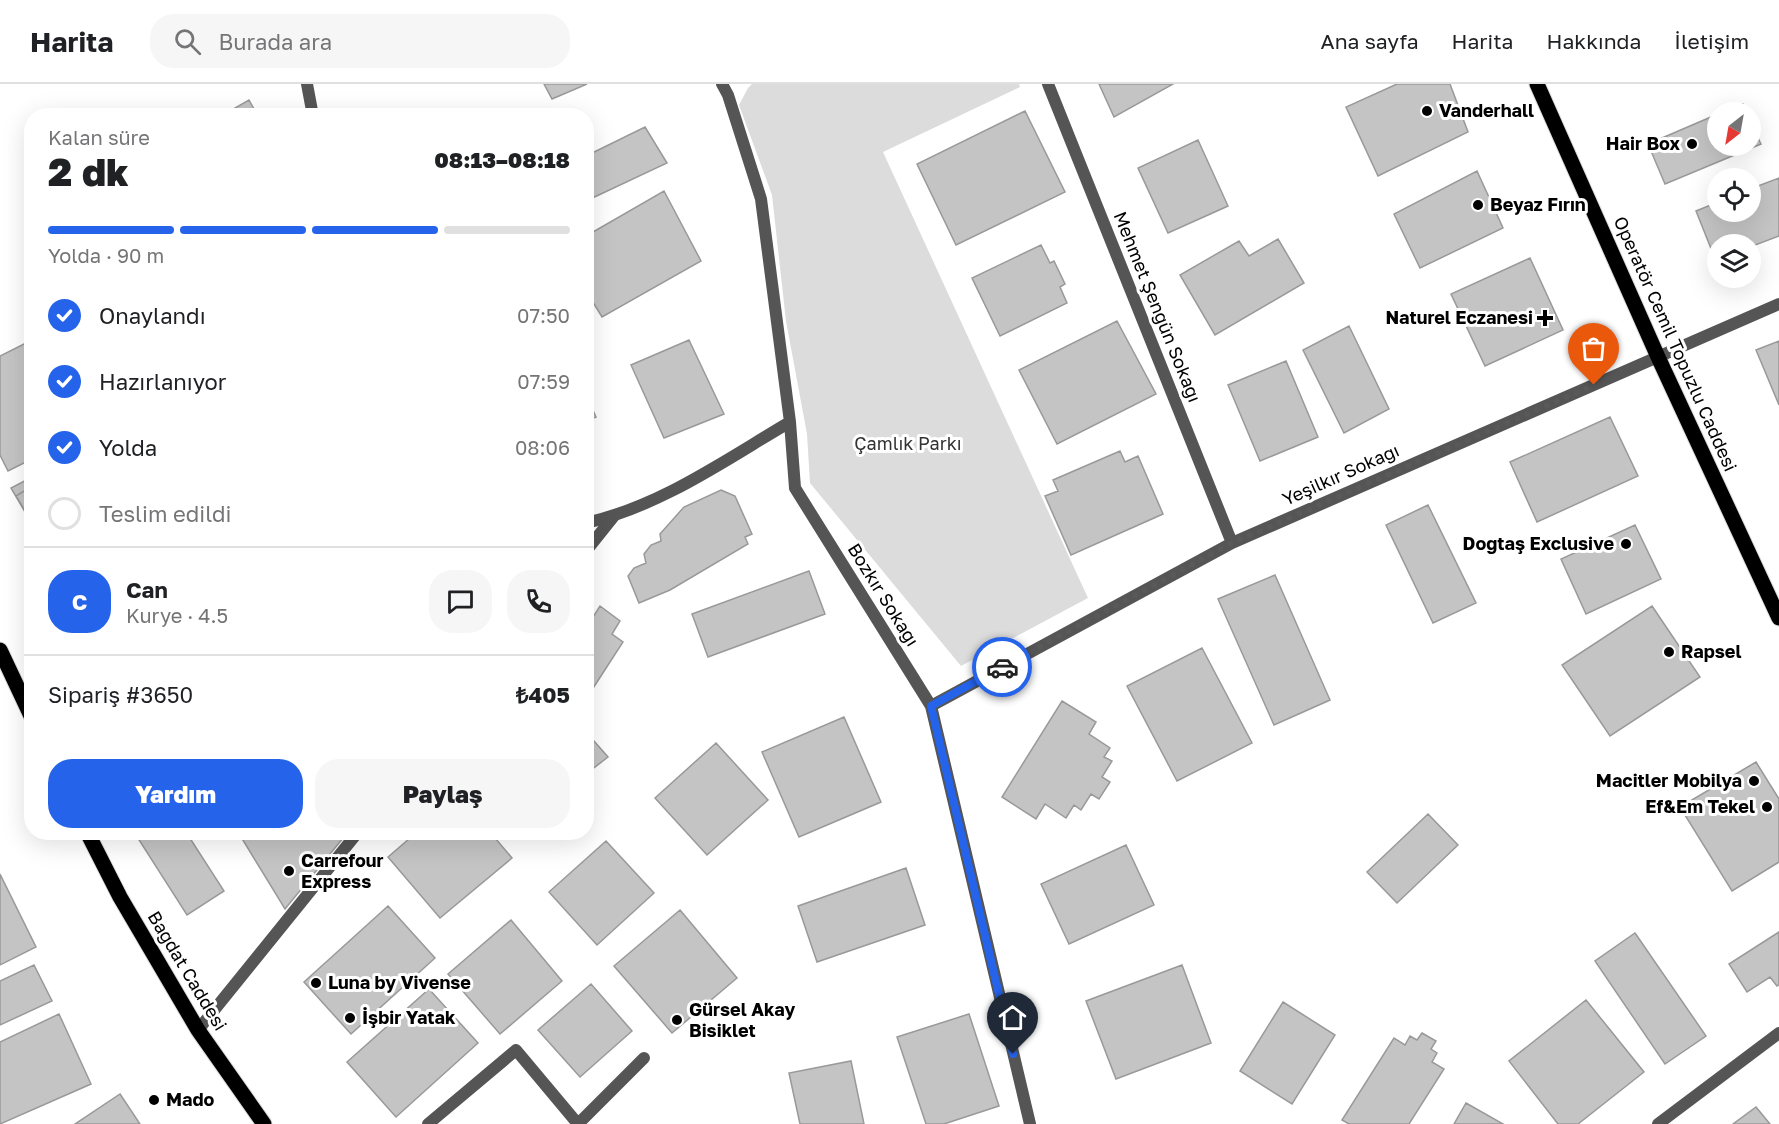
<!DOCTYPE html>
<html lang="tr">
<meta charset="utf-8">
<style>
body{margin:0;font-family:"Golos Text",sans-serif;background:#f6f6f6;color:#202124;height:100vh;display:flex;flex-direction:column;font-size:22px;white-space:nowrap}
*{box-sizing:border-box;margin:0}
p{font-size:20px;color:#757577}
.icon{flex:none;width:33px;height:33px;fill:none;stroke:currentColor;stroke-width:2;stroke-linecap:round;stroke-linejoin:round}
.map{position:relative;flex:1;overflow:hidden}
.side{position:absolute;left:24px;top:24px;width:570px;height:732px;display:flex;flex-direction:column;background:#fff;border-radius:24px;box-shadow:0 6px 24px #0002}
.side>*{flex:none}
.needle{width:39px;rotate:211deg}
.fabs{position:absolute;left:1707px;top:18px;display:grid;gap:12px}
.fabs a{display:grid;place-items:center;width:54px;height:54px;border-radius:50%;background:#fff;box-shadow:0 6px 24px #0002;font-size:30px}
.pin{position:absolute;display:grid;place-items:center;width:51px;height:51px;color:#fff;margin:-62px -26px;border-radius:50% 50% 50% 0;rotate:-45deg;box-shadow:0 0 6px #0007}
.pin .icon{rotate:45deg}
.courier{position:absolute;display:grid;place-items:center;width:60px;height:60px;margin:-30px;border:4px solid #2563eb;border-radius:50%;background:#fff;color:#222;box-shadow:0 2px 8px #0007}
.summary em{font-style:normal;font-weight:800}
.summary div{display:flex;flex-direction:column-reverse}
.summary{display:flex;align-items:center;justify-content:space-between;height:102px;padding:0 24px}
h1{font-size:39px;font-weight:800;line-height:45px}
.bar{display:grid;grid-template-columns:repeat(4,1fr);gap:9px 6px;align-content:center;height:72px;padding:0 24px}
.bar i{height:8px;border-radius:4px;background:#e0e0e0}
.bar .current{background:#2563eb}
.bar p{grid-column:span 4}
.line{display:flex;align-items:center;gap:15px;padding:0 24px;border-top:2px solid #e0e0e0}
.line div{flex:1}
.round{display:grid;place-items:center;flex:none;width:63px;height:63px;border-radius:24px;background:#f6f6f6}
ol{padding:0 24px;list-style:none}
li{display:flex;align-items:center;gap:18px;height:66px}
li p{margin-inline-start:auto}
li .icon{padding:6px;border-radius:50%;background:#2563eb;color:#fff;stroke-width:4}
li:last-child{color:#757577}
li i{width:33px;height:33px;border:3px solid #e0e0e0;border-radius:50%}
.button{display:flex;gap:12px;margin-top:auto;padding:12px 24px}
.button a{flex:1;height:69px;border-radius:24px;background:#2563eb;color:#fff;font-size:24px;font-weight:800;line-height:69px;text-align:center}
.button a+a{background:#f6f6f6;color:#202124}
header{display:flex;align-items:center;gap:36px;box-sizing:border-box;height:84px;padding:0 30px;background:#fff;border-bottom:2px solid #e0e0e0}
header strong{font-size:28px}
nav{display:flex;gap:33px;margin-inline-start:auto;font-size:21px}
.search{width:420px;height:54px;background:#f6f6f6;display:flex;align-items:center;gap:15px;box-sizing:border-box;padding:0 21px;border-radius:24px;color:#757577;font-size:22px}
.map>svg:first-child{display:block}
.green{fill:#dcdcdc}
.building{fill:#c4c4c4;stroke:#999;stroke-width:1.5}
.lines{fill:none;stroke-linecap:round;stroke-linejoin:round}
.primary-casing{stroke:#dbdbdb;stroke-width:17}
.lane{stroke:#555;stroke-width:12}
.street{stroke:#555;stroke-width:12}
.primary{stroke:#000;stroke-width:15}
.done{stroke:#595959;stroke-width:6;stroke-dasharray:0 10.8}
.route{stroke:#2563eb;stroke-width:8}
.poi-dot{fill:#000;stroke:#fff;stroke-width:2}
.labels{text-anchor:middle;stroke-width:6;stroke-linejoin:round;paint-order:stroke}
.poi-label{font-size:18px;font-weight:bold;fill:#000;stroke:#fff;text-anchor:start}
.street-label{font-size:18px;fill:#000;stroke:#fff}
.park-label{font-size:18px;fill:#333;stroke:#fff}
</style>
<header>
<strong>Harita</strong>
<div class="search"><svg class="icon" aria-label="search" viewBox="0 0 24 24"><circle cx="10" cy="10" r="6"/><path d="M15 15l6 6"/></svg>Burada ara</div>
<nav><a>Ana sayfa</a><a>Harita</a><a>Hakkında</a><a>İletişim</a></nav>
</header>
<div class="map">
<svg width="1779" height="1040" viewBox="0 0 1779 1040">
<rect width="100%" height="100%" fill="#fff"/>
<!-- green -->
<path class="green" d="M752,0H1019L1020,3L883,68L1088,514L961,582L810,399L807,350L786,237L772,111L739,21L748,4Z"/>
<!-- building -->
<path class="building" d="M544,0H587L552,15Z
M1099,0H1173L1114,33Z
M1397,0H1450L1468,48L1378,92L1346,23Z
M249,16L258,32H221Z
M1743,20L1747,28H1722Z
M1025,27L1065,108L956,161L917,80Z
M1718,30V62H1750V37L1761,60L1665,100L1648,60Z
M645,43L667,79L586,117V72Z
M1198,56L1228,122L1168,149L1138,84Z
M1477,87L1503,144L1420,184L1394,130Z
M1779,94V152L1750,163V160H1718V177H1716L1696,127L1718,118V128H1750V105Z
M664,107L701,177L602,233L586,207V152Z
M1278,155L1304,199L1215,251L1180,191L1239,157L1249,172Z
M1041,161L1050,179L1054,177L1065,200L1060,203L1067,219L1000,252L972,194Z
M1530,174L1563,246L1485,282L1451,210Z
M1117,237L1156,310L1057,360L1019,286Z
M1349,242L1389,325L1344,349L1303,266Z
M32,256V375L8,387L0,371V272Z
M689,256L724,330L664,354L631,281Z
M1779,257V321L1756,266Z
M1286,277L1318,353L1260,377L1228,301Z
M586,311L596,333L586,337Z
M1610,333L1638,392L1537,438L1510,378Z
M1120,367L1125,378L1138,372L1163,430L1071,471L1045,412L1058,407L1053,396Z
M32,393V440L11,404Z
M32,402V438L16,412Z
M721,406L735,412L752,450L745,453L748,460L670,506L639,519L628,492L634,484L646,479L644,470L651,461L661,457L660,450L684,423Z
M1428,421L1476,519L1433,539L1386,441Z
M1635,441L1661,495L1586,530L1561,475Z
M809,487L825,530L708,573L692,530Z
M1275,491L1330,616L1274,641L1218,515Z
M600,522L620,537L612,550L623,558L588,612L586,544Z
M1652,522L1700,593L1610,652L1562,581Z
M1202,564L1252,659L1177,697L1127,602Z
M1062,617L1096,638L1089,650L1110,664L1104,673L1112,677L1102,693L1110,698L1099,715L1091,710L1081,726L1074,721L1066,734L1045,720L1036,735L1002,713Z
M844,633L881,718L799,753L762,668Z
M586,648L608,673L586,690Z
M716,659L768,716L707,771L655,714Z
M1756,678L1779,715V778L1732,807L1680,723Z
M1428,730L1458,761L1397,819L1367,788Z
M134,748H186L224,807L187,831Z
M238,748H348L285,825Z
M417,748H490L512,774L440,834L388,773Z
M606,757L654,809L597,861L549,808Z
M1126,761L1154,821L1069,860L1041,800Z
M906,784L925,841L817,878L798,822Z
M0,790L36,863L0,881Z
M388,822L435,874L351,950L304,898Z
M680,826L737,894L672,949L614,882Z
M511,836L562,897L500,950L448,890Z
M1779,848V901L1777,902L1770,893L1747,908L1729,880Z
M1635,849L1706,952L1665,980L1595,877Z
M34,881L52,917L0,941V897Z
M1182,881L1211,959L1116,995L1086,917Z
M591,900L632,947L580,993L538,946Z
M429,905L478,959L396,1033L347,978Z
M1586,916L1644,988L1578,1040H1558L1509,977Z
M1283,918L1335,951L1292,1020L1240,987Z
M59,930L91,1000L0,1040V958Z
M969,930L999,1022L944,1040H926L897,953Z
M1422,949L1436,957L1431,965L1437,969L1432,978L1444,985L1409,1040H1349L1342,1036L1394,954L1405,961L1410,952L1417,956Z
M851,977L864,1040H800L789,989Z
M120,1010L140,1040H75Z
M1466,1019L1503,1040H1454Z
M1756,1023L1770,1040H1733Z"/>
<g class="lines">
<defs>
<path id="primary" d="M1537,0L1658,273L1779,534
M0,566L32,634
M87,748L120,813L198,946L264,1040"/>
</defs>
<!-- primary casing -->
<use href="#primary" class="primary-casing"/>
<!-- lane -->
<path class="lane" d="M586,467L614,432
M198,946L358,748
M428,1040L516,966L578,1040L644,974"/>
<!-- street -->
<path class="street" d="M307,0L313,32
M722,0L728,11L761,115L790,338L795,404L931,622L1030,1040
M1048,0L1232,459
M586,439C661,422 725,376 790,338
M931,622L1232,459L1779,220
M1658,1040L1779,949"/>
<!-- primary -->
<use href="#primary" class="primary"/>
</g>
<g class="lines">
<!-- done -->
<path class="done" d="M1002,583L1232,459L1594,301"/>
<!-- route -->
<path class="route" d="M1002,583L931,622L1013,970"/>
</g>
<!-- markers -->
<g class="poi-dot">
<circle cx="1427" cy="27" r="6"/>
<circle cx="1692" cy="60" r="6"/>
<circle cx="1478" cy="121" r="6"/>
<path d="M1542 225h6v6h6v6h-6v6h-6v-6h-6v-6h6z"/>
<circle cx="1626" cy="460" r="6"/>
<circle cx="1669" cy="568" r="6"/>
<circle cx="1754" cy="697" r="6"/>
<circle cx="1767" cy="723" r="6"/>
<circle cx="289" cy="787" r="6"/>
<circle cx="316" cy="899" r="6"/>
<circle cx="350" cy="934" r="6"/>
<circle cx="677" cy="936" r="6"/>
<circle cx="154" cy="1016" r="6"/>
</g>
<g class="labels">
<!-- poi labels -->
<g class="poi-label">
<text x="1439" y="33">Vanderhall</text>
<text x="1680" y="66" text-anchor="end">Hair Box</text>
<text x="1490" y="127">Beyaz Fırın</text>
<text x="1533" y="240" text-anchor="end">Naturel Eczanesi</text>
<text x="1614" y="466" text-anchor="end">Doğtaş Exclusive</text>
<text x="1681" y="574">Rapsel</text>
<text x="1742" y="703" text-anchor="end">Macitler Mobilya</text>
<text x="1755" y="729" text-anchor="end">Ef&amp;Em Tekel</text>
<text x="301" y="783">Carrefour<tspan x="301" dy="21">Express</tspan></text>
<text x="328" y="905">Luna by Vivense</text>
<text x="689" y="932">Gürsel Akay<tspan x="689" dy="21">Bisiklet</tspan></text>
<text x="362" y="940">İşbir Yatak</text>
<text x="166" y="1022">Mado</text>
</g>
<!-- street labels -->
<g class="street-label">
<text transform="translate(1157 223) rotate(68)" y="6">Mehmet Şengün Sokağı</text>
<text transform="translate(1675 260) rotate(66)" y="6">Operatör Cemil Topuzlu Caddesi</text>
<text transform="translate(1341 391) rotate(-24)" y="6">Yeşilkır Sokağı</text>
<text transform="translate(883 511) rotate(58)" y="6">Bozkır Sokağı</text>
<text transform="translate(187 887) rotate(59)" y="6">Bağdat Caddesi</text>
</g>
<!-- park labels -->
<g class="park-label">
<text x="908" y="366">Çamlık Parkı</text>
</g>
</g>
</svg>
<div class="fabs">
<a><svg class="needle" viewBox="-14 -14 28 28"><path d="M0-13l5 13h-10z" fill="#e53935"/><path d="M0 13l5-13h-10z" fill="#757577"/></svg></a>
<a><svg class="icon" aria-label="locate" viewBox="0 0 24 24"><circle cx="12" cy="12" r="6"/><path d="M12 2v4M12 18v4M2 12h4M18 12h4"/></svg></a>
<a><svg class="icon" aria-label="layers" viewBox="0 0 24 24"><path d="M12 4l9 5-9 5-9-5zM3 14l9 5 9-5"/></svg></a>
</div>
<div class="pin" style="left:1594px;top:301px;background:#ea580c"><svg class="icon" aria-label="bag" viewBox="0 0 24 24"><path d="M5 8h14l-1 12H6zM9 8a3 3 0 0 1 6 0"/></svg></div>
<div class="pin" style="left:1013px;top:970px;background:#1f2937"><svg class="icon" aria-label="home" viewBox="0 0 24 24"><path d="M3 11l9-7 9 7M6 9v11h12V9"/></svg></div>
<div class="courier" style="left:1002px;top:583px"><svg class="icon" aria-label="car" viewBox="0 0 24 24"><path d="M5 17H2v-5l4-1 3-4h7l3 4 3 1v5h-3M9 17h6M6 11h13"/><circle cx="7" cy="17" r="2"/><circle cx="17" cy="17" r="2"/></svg></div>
<section class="side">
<div class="summary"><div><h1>2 dk</h1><p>Kalan süre</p></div><em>08:13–08:18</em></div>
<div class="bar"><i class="current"></i><i class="current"></i><i class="current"></i><i></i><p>Yolda · 90 m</p></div>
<ol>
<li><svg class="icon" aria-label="check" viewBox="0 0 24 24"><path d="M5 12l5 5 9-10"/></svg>Onaylandı<p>07:50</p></li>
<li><svg class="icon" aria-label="check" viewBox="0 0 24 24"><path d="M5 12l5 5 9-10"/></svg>Hazırlanıyor<p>07:59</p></li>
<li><svg class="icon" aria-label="check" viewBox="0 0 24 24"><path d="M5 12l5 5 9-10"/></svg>Yolda<p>08:06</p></li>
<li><i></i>Teslim edildi</li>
</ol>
<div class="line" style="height:108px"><b class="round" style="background:#2563eb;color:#fff">C</b><div><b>Can</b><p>Kurye · 4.5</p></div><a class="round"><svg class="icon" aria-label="chat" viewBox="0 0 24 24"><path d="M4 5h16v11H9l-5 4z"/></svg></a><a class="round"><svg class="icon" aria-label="phone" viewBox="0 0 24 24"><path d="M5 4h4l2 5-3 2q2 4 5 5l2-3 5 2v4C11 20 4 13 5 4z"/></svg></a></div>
<div class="line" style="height:78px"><div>Sipariş #3650</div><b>₺405</b></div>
<div class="button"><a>Yardım</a><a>Paylaş</a></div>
</section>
</div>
